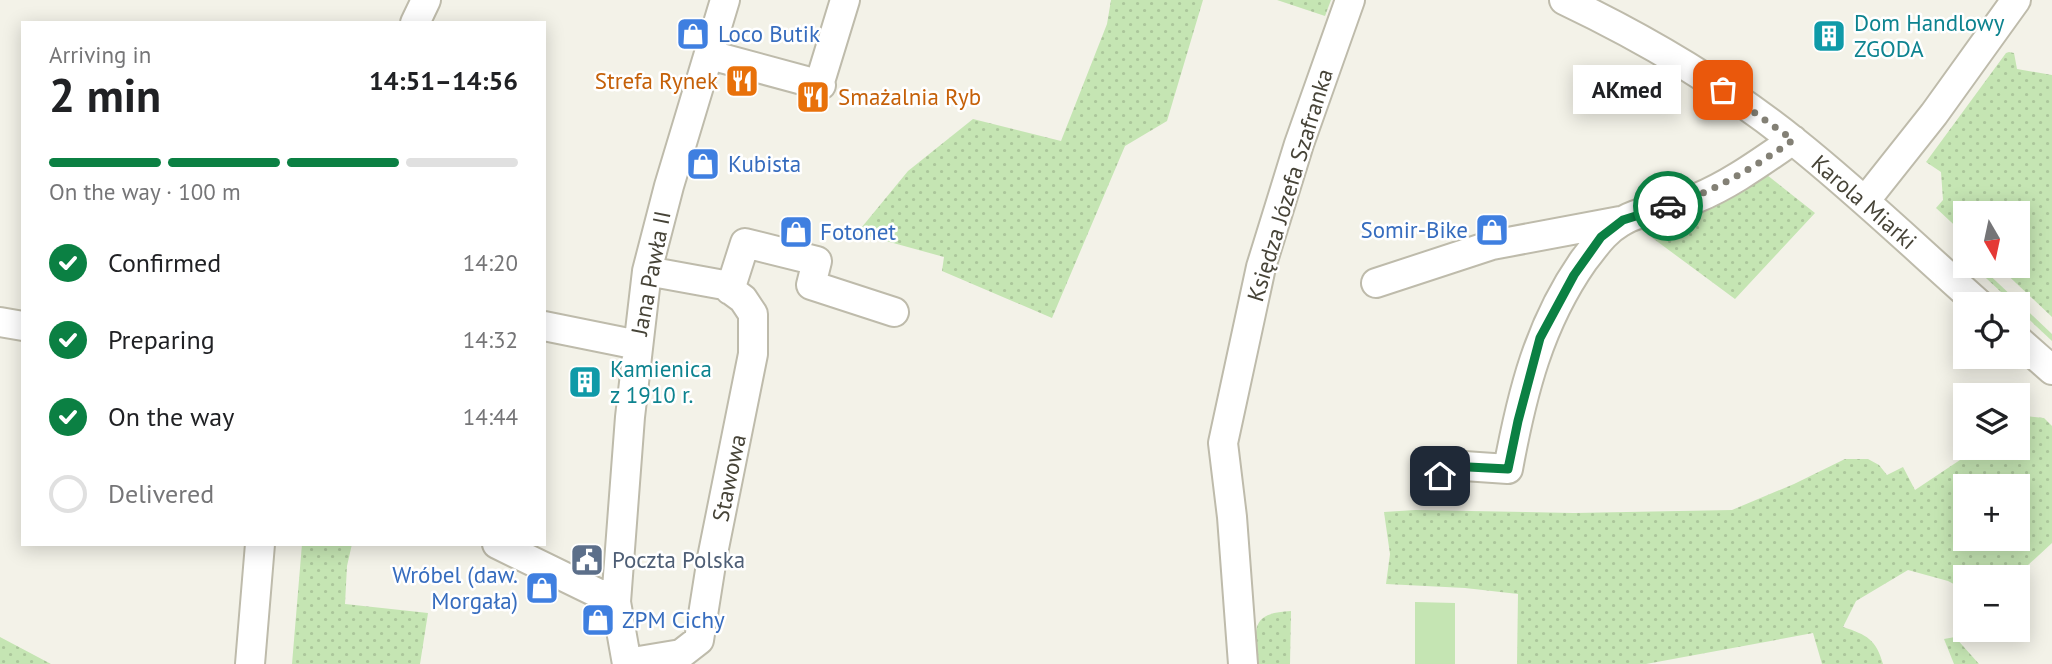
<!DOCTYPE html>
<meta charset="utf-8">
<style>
body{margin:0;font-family:"PT Sans",sans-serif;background:#f6f6f6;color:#202124;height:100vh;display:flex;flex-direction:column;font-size:26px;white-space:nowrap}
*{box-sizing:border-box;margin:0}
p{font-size:23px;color:#757577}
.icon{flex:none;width:38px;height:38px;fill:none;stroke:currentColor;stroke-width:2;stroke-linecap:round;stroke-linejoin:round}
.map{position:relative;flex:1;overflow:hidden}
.panel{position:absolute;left:21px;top:21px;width:525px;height:525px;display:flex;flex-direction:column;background:#fff;border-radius:0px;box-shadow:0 4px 18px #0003}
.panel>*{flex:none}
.needle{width:46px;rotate:171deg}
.tools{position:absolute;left:1953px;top:201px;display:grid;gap:14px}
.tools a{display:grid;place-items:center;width:77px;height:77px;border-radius:0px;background:#fff;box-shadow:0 4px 18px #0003;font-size:35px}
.pin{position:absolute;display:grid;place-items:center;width:60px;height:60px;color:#fff;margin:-30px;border-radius:14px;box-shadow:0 4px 10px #0006}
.courier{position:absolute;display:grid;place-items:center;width:70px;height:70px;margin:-35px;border:5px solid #0b8043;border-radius:50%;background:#fff;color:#222;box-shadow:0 2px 9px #0007}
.bubble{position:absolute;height:49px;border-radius:0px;background:#fff;box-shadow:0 4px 18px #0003;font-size:23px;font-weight:800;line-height:49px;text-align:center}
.headline em{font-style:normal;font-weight:800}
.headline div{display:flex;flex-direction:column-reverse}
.headline{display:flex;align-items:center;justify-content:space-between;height:119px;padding:0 28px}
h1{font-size:46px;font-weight:800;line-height:52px}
.bar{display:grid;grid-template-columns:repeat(4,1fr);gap:10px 7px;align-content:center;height:84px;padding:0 28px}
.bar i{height:9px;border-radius:5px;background:#e0e0e0}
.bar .on{background:#0b8043}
.bar p{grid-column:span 4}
ol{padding:0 28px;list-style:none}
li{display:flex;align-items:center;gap:21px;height:77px}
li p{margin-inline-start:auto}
li .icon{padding:7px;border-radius:50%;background:#0b8043;color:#fff;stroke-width:4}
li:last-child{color:#757577}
li i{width:38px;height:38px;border:4px solid #e0e0e0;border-radius:50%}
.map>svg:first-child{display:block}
.green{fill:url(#green-dots);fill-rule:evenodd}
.pitch{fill:#c5e5b3}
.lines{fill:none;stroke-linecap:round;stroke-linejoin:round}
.minor-casing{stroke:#bebbab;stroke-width:32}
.minor{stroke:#fff;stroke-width:28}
.done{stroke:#838075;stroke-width:7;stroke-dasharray:0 12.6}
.route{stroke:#0b8043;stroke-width:9}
.labels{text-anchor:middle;stroke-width:5;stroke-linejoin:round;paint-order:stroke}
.culture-label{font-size:23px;fill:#0d838f;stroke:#fff;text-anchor:start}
.shop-label{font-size:23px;fill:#366cbe;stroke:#fff;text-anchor:start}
.food-label{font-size:23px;fill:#c56008;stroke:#fff;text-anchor:end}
.street-label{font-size:23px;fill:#464337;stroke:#fff}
.service-label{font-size:23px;fill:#4e5e75;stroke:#fff;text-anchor:start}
</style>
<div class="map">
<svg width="2052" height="664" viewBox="0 0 2052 664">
<defs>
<pattern id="green-dots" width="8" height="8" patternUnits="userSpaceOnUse" patternTransform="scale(1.75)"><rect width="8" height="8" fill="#c5e5b3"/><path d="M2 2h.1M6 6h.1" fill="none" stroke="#abc69b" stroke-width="1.8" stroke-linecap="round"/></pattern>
</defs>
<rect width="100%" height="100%" fill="#f3f2e8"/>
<!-- green -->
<path class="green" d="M1111,0H1203L1167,121L1125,146L1052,318L942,271L944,257L857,233L908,171L973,119L1061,141L1107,24Z
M1277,0H1331L1325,16Z
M2009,52L2014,53L2017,69L2052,75V317L1998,266H2018V214H1965V235L1936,208L1943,200L1941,172L1926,162L2006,53Z
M1767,175L1815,213L1735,299L1639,228L1651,220Z
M1973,266H1980L2052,334V341L2018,309V304H2014Z
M2026,416L2044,418L2052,426V543L2015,577L1965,578V590L1948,581L1908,570L1856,601L1843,627C1867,635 1876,639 1883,664H1822L1813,633L1646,664H1517L1518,594L1465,588L1386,584L1390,554L1384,512L1415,510L1574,513L1732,510L1794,484L1845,459H1868L1879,465L1887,475L1903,467L1915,490L1978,448H2018V422ZM1965,486H2018V539H1965Z
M302,544H352L347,566L345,604L428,613L420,664H292Z
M1291,611L1290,664H1258C1255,629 1249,613 1291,611Z
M0,637L51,664H0Z
M1955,637L1979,664H1954L1944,639Z"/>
<!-- pitch -->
<path class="pitch" d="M1415,602L1455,603V664H1415Z"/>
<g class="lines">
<defs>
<path id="minor" d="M1564,0C1646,39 1724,85 1795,142C1859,193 1918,250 1979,304
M415,23L426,0
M710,55L821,85
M819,85L845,0
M1865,201L1934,114L2016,0
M1376,283L1492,245L1620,221
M730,290L745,243L817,261L811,285L894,312
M0,322L23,326
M544,326L638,345
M2018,340L2052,370
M1430,487L1449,465L1508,469C1522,393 1539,324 1584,260C1596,245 1604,232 1621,222C1641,209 1674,207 1697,198C1731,184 1762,161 1793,140
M497,544L616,602
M627,663L681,654L699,640L712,558L753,354V314L743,299L724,285L647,271
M250,664L260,544
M627,664L616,602L630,417L647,271L669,186L725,0
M1243,664L1232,517L1223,443L1261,267L1299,144L1350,0"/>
</defs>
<!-- minor casing -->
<use href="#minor" class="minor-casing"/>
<!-- minor -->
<use href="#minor" class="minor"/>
</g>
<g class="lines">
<!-- done -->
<path class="done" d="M1668,206C1714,192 1753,168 1793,140L1723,90"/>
<!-- route -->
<path class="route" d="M1440,476L1449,466L1508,469L1518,421L1540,338L1574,275L1601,237L1623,220L1668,206"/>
</g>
<!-- icons -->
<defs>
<symbol id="shop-square" viewBox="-11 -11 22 22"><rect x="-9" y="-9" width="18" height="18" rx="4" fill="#3f7fe0" stroke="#fff"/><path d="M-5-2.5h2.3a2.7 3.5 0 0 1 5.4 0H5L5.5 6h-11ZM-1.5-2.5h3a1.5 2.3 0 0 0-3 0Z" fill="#fff"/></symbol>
<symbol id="building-square" viewBox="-11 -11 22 22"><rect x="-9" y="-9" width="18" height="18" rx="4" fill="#0f9aa8" stroke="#fff"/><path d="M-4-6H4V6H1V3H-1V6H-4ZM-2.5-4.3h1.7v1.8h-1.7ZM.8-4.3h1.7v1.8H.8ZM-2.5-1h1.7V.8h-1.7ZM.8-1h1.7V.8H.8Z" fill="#fff"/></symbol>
<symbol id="restaurant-square" viewBox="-11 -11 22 22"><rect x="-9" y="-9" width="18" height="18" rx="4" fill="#e8710a" stroke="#fff"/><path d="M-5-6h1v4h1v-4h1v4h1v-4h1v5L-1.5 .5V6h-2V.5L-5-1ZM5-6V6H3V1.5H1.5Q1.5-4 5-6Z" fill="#fff"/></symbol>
<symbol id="civic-square" viewBox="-11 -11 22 22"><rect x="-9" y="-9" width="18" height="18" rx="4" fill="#5c6f8a" stroke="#fff"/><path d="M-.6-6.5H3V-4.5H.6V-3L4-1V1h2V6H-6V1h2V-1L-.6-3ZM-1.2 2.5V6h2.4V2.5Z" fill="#fff"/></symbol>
</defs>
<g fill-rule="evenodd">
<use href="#shop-square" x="674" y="15" width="38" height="38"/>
<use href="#building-square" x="1810" y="17" width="38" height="38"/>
<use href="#restaurant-square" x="723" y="62" width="38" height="38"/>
<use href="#restaurant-square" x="794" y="78" width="38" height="38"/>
<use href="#shop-square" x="684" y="145" width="38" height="38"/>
<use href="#shop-square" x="1473" y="211" width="38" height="38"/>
<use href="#shop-square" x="777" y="213" width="38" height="38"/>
<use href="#building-square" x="566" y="363" width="38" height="38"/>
<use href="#civic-square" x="568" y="541" width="38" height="38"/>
<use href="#shop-square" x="523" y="569" width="38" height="38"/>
<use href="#shop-square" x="579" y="601" width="38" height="38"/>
</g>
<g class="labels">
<!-- culture labels -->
<g class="culture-label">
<text x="1854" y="31">Dom Handlowy<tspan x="1854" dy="26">ZGODA</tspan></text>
<text x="610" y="377">Kamienica<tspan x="610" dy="26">z 1910 r.</tspan></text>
</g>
<!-- shop labels -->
<g class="shop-label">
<text x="718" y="42">Loco Butik</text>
<text x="728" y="172">Kubista</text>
<text x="1468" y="238" text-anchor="end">Somir-Bike</text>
<text x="820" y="240">Fotonet</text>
<text x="518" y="583" text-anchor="end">Wróbel (daw.<tspan x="518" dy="26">Morgała)</tspan></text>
<text x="622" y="628">ZPM Cichy</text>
</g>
<!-- food labels -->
<g class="food-label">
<text x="718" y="89">Strefa Rynek</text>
<text x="838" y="105" text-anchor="start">Smażalnia Ryb</text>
</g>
<!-- street labels -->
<g class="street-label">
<text transform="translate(1290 185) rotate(-73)" y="8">Księdza Józefa Szafranka</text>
<text transform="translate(1864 202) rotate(41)" y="8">Karola Miarki</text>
<text transform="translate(651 273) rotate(-79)" y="8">Jana Pawła II</text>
<text transform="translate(729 478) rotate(-78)" y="8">Stawowa</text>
</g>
<!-- service labels -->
<g class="service-label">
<text x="612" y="568">Poczta Polska</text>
</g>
</g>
</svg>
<div class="tools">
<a><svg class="needle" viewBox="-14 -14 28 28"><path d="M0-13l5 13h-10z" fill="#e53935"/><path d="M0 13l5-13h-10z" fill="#757577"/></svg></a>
<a><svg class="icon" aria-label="locate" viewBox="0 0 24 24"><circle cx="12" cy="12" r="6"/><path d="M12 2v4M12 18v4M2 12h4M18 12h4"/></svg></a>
<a><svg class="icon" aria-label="layers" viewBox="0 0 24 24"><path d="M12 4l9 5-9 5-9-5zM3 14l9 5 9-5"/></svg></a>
<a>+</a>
<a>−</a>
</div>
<div class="pin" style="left:1723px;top:90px;background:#ea580c"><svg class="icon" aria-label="bag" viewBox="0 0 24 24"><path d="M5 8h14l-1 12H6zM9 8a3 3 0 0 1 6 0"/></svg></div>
<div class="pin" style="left:1440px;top:476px;background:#1f2937"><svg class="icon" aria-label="home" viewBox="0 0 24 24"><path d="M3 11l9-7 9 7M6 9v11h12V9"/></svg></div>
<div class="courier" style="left:1668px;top:206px"><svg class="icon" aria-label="car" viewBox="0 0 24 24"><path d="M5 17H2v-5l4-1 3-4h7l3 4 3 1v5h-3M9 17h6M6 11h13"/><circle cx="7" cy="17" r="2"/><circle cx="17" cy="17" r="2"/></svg></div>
<div class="bubble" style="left:1573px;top:65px;width:108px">AKmed</div>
<section class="panel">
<div class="headline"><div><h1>2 min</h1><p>Arriving in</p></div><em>14:51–14:56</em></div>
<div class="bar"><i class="on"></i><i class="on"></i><i class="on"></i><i></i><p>On the way · 100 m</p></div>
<ol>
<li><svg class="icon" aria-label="check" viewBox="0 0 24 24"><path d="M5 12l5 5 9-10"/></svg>Confirmed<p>14:20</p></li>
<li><svg class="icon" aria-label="check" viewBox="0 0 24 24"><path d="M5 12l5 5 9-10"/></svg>Preparing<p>14:32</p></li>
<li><svg class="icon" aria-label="check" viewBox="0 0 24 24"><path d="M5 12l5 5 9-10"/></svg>On the way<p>14:44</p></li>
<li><i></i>Delivered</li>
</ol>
</section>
</div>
